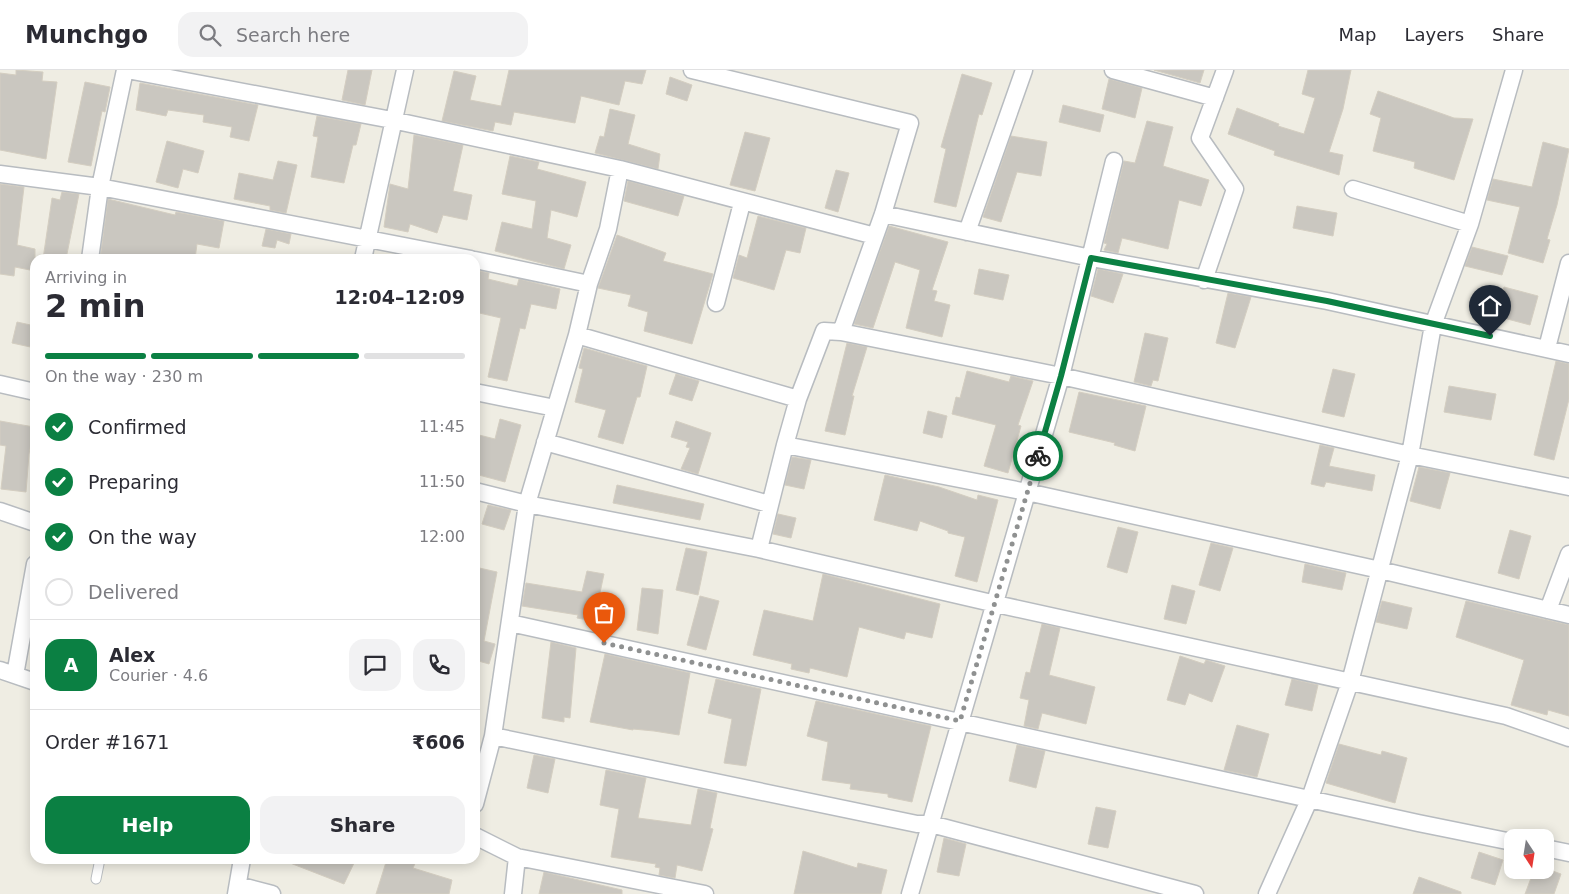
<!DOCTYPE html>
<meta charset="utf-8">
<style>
body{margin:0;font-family:"DejaVu Sans",sans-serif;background:#f2f2f3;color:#2b2b33;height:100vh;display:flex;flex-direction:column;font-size:19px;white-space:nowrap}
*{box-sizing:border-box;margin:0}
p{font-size:16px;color:#7c7c81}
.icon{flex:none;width:28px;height:28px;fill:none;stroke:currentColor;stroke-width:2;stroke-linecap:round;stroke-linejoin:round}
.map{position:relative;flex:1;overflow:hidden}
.drawer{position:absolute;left:30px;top:184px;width:450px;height:610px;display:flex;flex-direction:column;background:#fff;border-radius:15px;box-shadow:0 2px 12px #0003}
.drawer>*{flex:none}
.needle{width:32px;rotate:168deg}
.tools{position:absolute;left:1504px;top:759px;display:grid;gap:10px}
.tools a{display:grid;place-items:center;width:50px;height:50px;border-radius:10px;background:#fff;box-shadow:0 2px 12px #0003;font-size:25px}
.pin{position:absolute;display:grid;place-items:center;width:42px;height:42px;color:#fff;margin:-51px -21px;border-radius:50% 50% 50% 0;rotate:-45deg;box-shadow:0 0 5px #0007}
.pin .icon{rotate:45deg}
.courier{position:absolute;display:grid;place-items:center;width:50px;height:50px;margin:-25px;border:4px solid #0b8043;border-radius:50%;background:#fff;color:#222;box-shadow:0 1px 6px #0007}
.head em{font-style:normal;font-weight:700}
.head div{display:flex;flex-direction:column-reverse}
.head{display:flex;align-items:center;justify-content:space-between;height:85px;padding:0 15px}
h1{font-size:32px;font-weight:700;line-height:38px}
.bar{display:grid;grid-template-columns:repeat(4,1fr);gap:8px 5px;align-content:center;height:60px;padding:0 15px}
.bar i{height:6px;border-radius:4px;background:#e1e1e2}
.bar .active{background:#0b8043}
.bar p{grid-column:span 4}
.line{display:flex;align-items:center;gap:12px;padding:0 15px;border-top:1px solid #e1e1e2}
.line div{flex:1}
.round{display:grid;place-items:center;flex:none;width:52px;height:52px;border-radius:15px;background:#f2f2f3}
ol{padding:0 15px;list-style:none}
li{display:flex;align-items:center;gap:15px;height:55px}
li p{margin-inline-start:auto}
li .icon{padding:5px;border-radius:50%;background:#0b8043;color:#fff;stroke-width:4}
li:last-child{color:#7c7c81}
li i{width:28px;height:28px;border:2px solid #e1e1e2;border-radius:50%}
.button{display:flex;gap:10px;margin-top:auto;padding:10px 15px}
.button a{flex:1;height:58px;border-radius:15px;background:#0b8043;color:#fff;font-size:20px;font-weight:700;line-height:58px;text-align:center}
.button a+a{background:#f2f2f3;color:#2b2b33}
header{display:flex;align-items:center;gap:30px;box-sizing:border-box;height:70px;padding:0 25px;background:#fff;border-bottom:1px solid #e1e1e2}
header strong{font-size:24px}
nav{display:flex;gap:28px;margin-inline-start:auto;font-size:18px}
.search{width:350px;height:45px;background:#f2f2f3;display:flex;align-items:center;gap:12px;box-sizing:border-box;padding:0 18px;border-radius:15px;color:#7c7c81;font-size:19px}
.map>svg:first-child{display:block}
.building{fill:#cac7c0;stroke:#d4cec1}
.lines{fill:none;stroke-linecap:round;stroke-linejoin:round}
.lane-casing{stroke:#b8bcc0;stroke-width:11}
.street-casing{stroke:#b8bcc0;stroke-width:19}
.lane{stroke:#fff;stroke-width:9}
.street{stroke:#fff;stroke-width:16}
.done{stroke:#8f9191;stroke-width:5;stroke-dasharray:0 9}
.route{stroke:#0b8043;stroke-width:6}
</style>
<header>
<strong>Munchgo</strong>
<div class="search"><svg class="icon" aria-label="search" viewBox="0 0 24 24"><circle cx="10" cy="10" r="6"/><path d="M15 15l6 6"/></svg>Search here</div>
<nav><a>Map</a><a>Layers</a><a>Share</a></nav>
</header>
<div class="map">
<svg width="1569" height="824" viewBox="0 0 1569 824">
<rect width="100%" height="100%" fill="#efede3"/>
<!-- building -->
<path class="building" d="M16,0L43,2L42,11L57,12L46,89L0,80V3L16,5Z
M348,0H372L365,35L342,30Z
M509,0H646L642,14L625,11L619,35L581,26L575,53L514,42L511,55L495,52L493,61L442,51L454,1L476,6L470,30L501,36Z
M1154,0H1204L1200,13Z
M1308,0H1351L1343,39L1329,82L1343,85L1339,105L1274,85L1275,81L1228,64L1237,38L1279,54L1278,56L1304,64L1315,28L1302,24Z
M962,4L992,13L982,45L979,44L956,137L934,132L946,79L941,77Z
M670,7L692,15L687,31L666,24Z
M1109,9L1142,18L1135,48L1102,39Z
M85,12L110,17L105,42L102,41L91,96L68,92Z
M140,13L258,35L249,71L230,67L232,57L203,52L204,45L168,40L166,46L136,40Z
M1378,21L1454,48L1473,49L1454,110L1414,98L1415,92L1373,81L1381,48L1370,44Z
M1063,35L1104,45L1100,62L1059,52Z
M610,39L635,45L628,74L660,84L658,99L595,83L600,66L604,67Z
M317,46L361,54L356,75H353L344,113L311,107L318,67L313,66Z
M1147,51L1173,57L1163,96L1209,110L1201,136L1179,130L1168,179L1122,168L1118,183L1104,180L1107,174L1104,173L1124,91L1135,93Z
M745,62L770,68L755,121L730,115Z
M414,65L463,75L453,121L472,125L467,150L443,145L437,163L410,154L408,162L384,157L390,114L408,119Z
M1011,66L1047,72L1041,106L1017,102L1001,152L983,147Z
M167,71L204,81L198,103L183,99L178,118L156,112Z
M1543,72L1569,79L1557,135L1547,169L1550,170L1543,193L1508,183L1520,137L1487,130L1493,109L1532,117Z
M510,86L539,92L537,99L586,112L577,147L551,140L547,168L571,175L564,199L495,181L502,152L532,159L536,131L502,124Z
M278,91L297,95L286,143L270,140V136L234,129L239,103L273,110Z
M836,100L849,103L838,142L825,138Z
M628,111L684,126L678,146L624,131Z
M0,114L24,117L17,175L35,179V201L15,197L14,206L0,204Z
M62,122L79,124L66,189H43L52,128L60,130Z
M108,129L175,145L176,142L224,151L219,178L197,174L195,189H100Z
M1297,136L1337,143L1333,166L1293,158Z
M758,146L806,158L800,183L786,180L774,220L733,208L739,185L747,188Z
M889,156L948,172L932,220L937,221L934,231L950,235L942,267L906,258L920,200L895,192L873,258L854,254Z
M266,159L291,164L289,174L277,170L275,178L262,176Z
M617,165L666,183L663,191L713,204L692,274L644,261L648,242L628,236L631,225L598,218Z
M1472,177L1508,186L1502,205L1465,196Z
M979,199L1009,205L1003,230L974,224Z
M1098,199L1123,204L1113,233L1091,226Z
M475,200L489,203L488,209L517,216L519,209L560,219L556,239L531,234L525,259L520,258L507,311L488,307L501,248L475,242Z
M1504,217L1538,226L1530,255L1496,246Z
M1228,223L1251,227L1235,278L1216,273Z
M17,252L35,256V278L12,273Z
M1145,263L1168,268L1158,311L1153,310L1151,316L1134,312Z
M847,273L867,277L852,326H854L845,365L825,361Z
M584,278L647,296L640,327H637L623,374L598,367L606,340L575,332L583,299L579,298Z
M1556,291L1569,294V329L1554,390L1534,385Z
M1333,299L1355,304L1344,347L1322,342Z
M967,301L1009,312L1011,306L1033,311L1018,355L1021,356L1008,403L984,396L996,355L952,344L956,327L960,328Z
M676,304L699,311L692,331L669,324Z
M1449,316L1496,324L1491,350L1444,342Z
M1079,322L1146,336L1135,381L1114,375L1115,373L1069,362Z
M928,341L947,346L942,368L923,363Z
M500,349L521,355L505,412L475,404V364L495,369Z
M0,351L34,357L29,384L26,422L1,419L6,376L0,375Z
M676,351L711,363L698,404L681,399L690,378L686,377L688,372L671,367Z
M1320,375L1334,378L1329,396L1375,405L1372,421L1326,412L1324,417L1311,414Z
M792,387L811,390L804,419L785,415Z
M1419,397L1450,403L1440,439L1410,431Z
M885,405L939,417L977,430L978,425L998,430L977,512L955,506L965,467L948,463V461L920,451L917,461L874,450Z
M617,415L704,434L700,450L613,433Z
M488,435L511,440L504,460L482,454Z
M778,444L796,448L791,468L773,464Z
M1118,457L1138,462L1127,503L1107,497Z
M1510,460L1531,466L1519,509L1498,503Z
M1211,473L1233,478L1220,521L1199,515Z
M686,478L707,482L698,525L676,520Z
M1305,494L1346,503L1342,520L1302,512Z
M475,497L497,502L484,571L495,574L489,594L475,590Z
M587,501L604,504L594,551L577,548L578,545L522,536L526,513L582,522Z
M823,504L940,534L932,568L906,562L904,569L859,557L847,607L810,598L809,603L791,599L792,594L753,585L764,540L813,551Z
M1172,515L1195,521L1186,554L1164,549Z
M642,518L663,520L658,564L637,560Z
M700,526L719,531L706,580L687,575Z
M1382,531L1412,538L1407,559L1376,552Z
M1466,531L1569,555V646L1548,640L1547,645L1511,635L1524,590L1456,567Z
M1042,554L1060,558L1049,605L1095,617L1086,654L1042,643L1038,659L1024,656L1029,630L1020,628L1026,602L1030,603Z
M551,572L576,578L570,648L564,647V652L542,648Z
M605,584L690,603L679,665L654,661L633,659V660L590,652Z
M1180,586L1204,594L1206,590L1225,596L1212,632L1189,623L1185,635L1167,630Z
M716,609L761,619L746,696L724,693L732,649L708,643Z
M1292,609L1318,615L1312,641L1285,635Z
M816,631L931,656L912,732L888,727V724L850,719L851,714L822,710L828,672L807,666Z
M1237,655L1269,664L1257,707L1224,700Z
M1339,674L1381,685L1382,681L1407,688L1395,733L1326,713Z
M1017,675L1045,681L1036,718L1009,711Z
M534,685L555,689L548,723L527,718Z
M606,700L646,708L638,748L691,755L698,719L717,723L710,758L713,759L702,801L677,795L675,808L659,805L660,798L655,797L656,794L611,787L619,739L600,735Z
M1096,737L1116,741L1108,778L1088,774Z
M944,768L966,774L959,806L937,802Z
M803,781L857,798L858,793L887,800L881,824H794Z
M1479,782L1503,790L1495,815L1471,808Z
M285,789H356L344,814L285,791Z
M387,789H417L413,798L452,810L449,824H376Z
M1534,800H1550L1561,804L1554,824H1525Z
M544,802L622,820V824H539Z
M1419,807L1461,822V824H1413Z"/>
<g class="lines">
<defs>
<path id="lane" d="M96,809L100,789"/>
<path id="street" d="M127,0L392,50L620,99L875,166
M692,0L910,53L883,144L841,262L1061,306L1410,385L1569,417
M1113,0L1215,28
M620,99L608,159L589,214L577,265L527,434L493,666L917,754H931L1195,824
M0,104L100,117L471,189
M1353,119L1470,154
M883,144L1091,188L1327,231L1569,284
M967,162L1024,0
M90,189L100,117L125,0
M363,189L405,0
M475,190L589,214
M1204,210L1235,119L1200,68L1225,0
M716,233L742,133
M841,262L824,261L798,329L785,375L1027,422L1380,500L1569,545
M577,265L798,329
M1547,278L1569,193
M0,314L35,322
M475,322L555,338
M545,372L769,434
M475,421L527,434L759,479L996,534L1506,646L1569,668
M0,441L35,453
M759,479L785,375
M1548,540L1569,484
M510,553L1418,753L1512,772
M0,600L35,612
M15,605L35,494
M475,734L493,666
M475,766L517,787L705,824
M1545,778L1569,783
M238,815L272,824
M236,824L242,789
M513,824L517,787
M910,824L1061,306L1114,91
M1267,824L1310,728L1350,612L1410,385L1433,255L1470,154L1514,0"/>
</defs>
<!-- lane casing -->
<use href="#lane" class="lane-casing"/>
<!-- street casing -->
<use href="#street" class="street-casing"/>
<!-- lane -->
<use href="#lane" class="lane"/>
<!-- street -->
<use href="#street" class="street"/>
</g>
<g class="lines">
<!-- done -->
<path class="done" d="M604,573L960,651L1038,386"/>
<!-- route -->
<path class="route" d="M1038,386L1061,306L1091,188L1327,231L1490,266"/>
</g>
</svg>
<div class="tools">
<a><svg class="needle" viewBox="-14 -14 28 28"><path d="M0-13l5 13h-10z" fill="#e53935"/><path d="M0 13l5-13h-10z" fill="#7c7c81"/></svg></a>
</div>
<div class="pin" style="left:604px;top:573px;background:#ea580c"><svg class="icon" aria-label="bag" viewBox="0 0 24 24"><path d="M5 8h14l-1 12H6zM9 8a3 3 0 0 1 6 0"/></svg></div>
<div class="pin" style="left:1490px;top:266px;background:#1f2937"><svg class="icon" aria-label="home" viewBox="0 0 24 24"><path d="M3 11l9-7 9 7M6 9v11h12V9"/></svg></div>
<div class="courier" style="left:1038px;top:386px"><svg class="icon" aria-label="bike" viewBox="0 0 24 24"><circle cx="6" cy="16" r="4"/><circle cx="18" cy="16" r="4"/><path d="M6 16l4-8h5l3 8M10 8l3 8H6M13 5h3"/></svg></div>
<section class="drawer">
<div class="head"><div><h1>2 min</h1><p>Arriving in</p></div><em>12:04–12:09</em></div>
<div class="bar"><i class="active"></i><i class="active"></i><i class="active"></i><i></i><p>On the way · 230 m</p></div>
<ol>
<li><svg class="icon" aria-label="check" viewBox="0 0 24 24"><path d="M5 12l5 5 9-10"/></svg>Confirmed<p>11:45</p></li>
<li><svg class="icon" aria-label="check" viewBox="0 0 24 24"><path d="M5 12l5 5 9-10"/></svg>Preparing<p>11:50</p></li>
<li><svg class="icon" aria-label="check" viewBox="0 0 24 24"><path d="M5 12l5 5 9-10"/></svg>On the way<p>12:00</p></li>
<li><i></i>Delivered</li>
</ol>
<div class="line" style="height:90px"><b class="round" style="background:#0b8043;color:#fff">A</b><div><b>Alex</b><p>Courier · 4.6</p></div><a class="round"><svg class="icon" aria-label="chat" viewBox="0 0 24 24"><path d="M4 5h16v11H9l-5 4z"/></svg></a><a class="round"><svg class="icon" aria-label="phone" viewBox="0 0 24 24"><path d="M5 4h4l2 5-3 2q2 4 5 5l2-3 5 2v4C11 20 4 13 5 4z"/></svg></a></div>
<div class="line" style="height:65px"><div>Order #1671</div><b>₹606</b></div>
<div class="button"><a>Help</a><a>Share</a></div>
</section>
</div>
